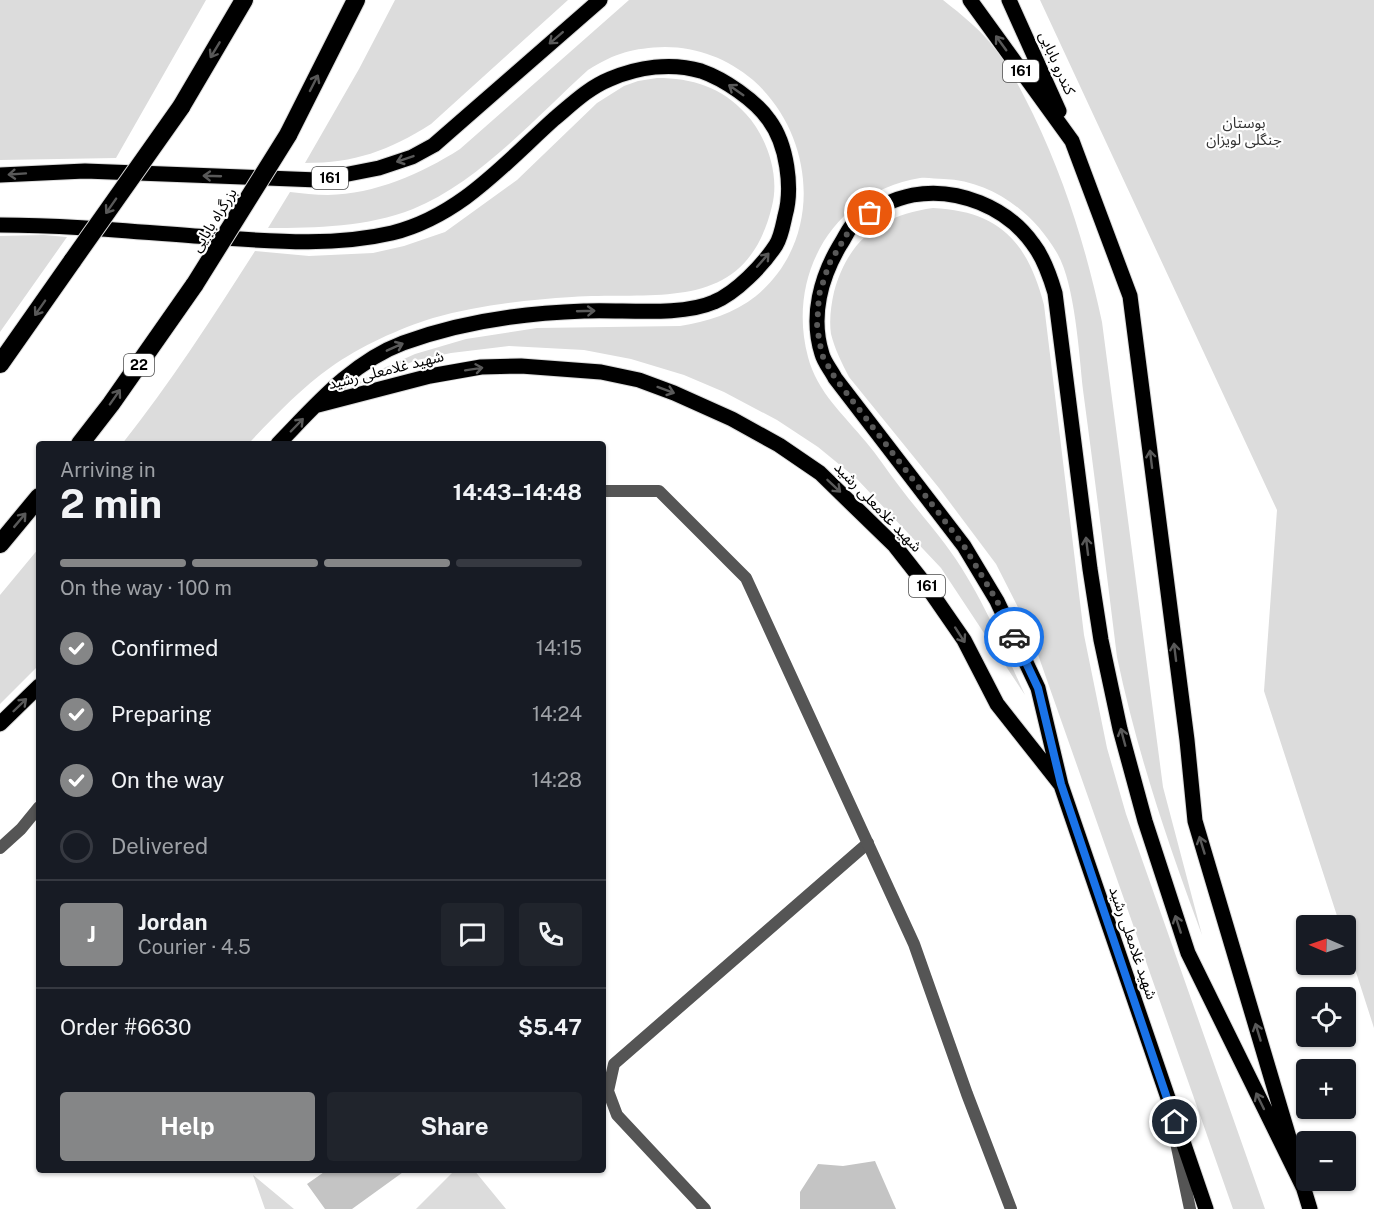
<!DOCTYPE html>
<meta charset="utf-8">
<style>
body{margin:0;font-family:"Public Sans","Noto Sans Arabic",sans-serif;background:#20242c;color:#f1f3f6;height:100vh;display:flex;flex-direction:column;font-size:22px;white-space:nowrap}
*{box-sizing:border-box;margin:0}
p{font-size:20px;color:#9ea1a6}
.icon{flex:none;width:33px;height:33px;fill:none;stroke:currentColor;stroke-width:2;stroke-linecap:round;stroke-linejoin:round}
.map{position:relative;flex:1;overflow:hidden}
.drawer{position:absolute;left:36px;top:441px;width:570px;height:732px;display:flex;flex-direction:column;background:#171b24;border-radius:6px;box-shadow:0 2px 4px #0004}
.drawer>*{flex:none}
.needle{width:39px;rotate:272deg}
.tools{position:absolute;left:1296px;top:915px;display:grid;gap:12px}
.tools a{display:grid;place-items:center;width:60px;height:60px;border-radius:6px;background:#171b24;box-shadow:0 2px 4px #0004;font-size:30px}
.pin{position:absolute;display:grid;place-items:center;width:51px;height:51px;color:#fff;margin:-26px;border:3px solid #fff;border-radius:50%;box-shadow:0 2px 6px #0007}
.courier{position:absolute;display:grid;place-items:center;width:60px;height:60px;margin:-30px;border:4px solid #1a73e8;border-radius:50%;background:#fff;color:#222;box-shadow:0 2px 8px #0007}
.head em{font-style:normal;font-weight:700}
.head div{display:flex;flex-direction:column-reverse}
.head{display:flex;align-items:center;justify-content:space-between;height:102px;padding:0 24px}
h1{font-size:39px;font-weight:700;line-height:45px}
.bar{display:grid;grid-template-columns:repeat(4,1fr);gap:9px 6px;align-content:center;height:72px;padding:0 24px}
.bar i{height:8px;border-radius:4px;background:#363941}
.bar .current{background:#858687}
.bar p{grid-column:span 4}
.line{display:flex;align-items:center;gap:15px;padding:0 24px;border-top:2px solid #363941}
.line div{flex:1}
.round{display:grid;place-items:center;flex:none;width:63px;height:63px;border-radius:6px;background:#20242c}
ol{padding:0 24px;list-style:none}
li{display:flex;align-items:center;gap:18px;height:66px}
li p{margin-inline-start:auto}
li .icon{padding:6px;border-radius:50%;background:#858687;color:#fff;stroke-width:4}
li:last-child{color:#9ea1a6}
li i{width:33px;height:33px;border:3px solid #363941;border-radius:50%}
.action{display:flex;gap:12px;margin-top:auto;padding:12px 24px}
.action a{flex:1;height:69px;border-radius:6px;background:#858687;color:#fff;font-size:24px;font-weight:700;line-height:69px;text-align:center}
.action a+a{background:#20242c;color:#f1f3f6}
.map>svg:first-child{display:block}
.green{fill:#dcdcdc}
.building{fill:#c4c4c4}
.lines{fill:none;stroke-linecap:round;stroke-linejoin:round}
.primary-casing{stroke:#dbdbdb;stroke-width:17}
.highway-casing{stroke:#dbdbdb;stroke-width:20}
.lane{stroke:#555;stroke-width:12}
.street{stroke:#555;stroke-width:12}
.primary{stroke:#000;stroke-width:15}
.highway{stroke:#000;stroke-width:18}
.highway-bridge-casing{stroke:#dbdbdb;stroke-width:20;stroke-linecap:butt}
.highway-bridge{stroke:#000;stroke-width:18}
.oneway{stroke:#595959}
.done{stroke:#595959;stroke-width:6;stroke-dasharray:0 10.8}
.route{stroke:#1a73e8;stroke-width:8}
.labels{text-anchor:middle;stroke-width:4.5;stroke-linejoin:round;paint-order:stroke}
.shield{fill:#fff;stroke:#4c4c4c;stroke-width:1.5}
.shield-label{font-size:14px;font-weight:bold;fill:#000}
.street-label{font-size:15px;fill:#000;stroke:#fff}
.park-label{font-size:15px;fill:#333;stroke:#fff}
</style>
<div class="map">
<svg width="1374" height="1209" viewBox="0 0 1374 1209">
<rect width="100%" height="100%" fill="#fff"/>
<!-- green -->
<path class="green" d="M0,0H206L116,158L0,160Z
M395,0H568L431,124C388,151 355,163 305,163L359,69Z
M629,0H943C962,15 981,30 996,50C1011,69 1022,92 1033,114C1066,183 1086,248 1102,322L1163,787L1202,935C1168,844 1137,752 1117,657C1106,568 1095,479 1083,390C1079,353 1075,284 1057,253C1033,212 992,181 944,179C936,179 927,177 920,178C834,192 786,275 808,357C817,392 844,415 866,442C878,456 888,472 899,486C914,506 930,524 945,544C979,589 1001,643 1025,695L941,568L857,479L818,447L777,420L724,392L684,375L631,359L584,350L509,346L451,353L417,360L373,377L346,391L375,372L415,354L466,339L537,328L680,326C706,322 735,313 756,296C824,240 816,136 753,80C728,59 698,47 665,47C633,48 615,53 588,70C536,117 478,183 413,209C367,227 317,228 268,228L290,192C302,193 315,195 328,195C375,194 421,174 460,149Z
M1040,0H1374V1028L1346,941V926L1340,925L1264,691L1277,510Z
M657,78C692,78 722,87 746,114C767,137 780,175 772,206C746,315 658,291 572,297C525,300 478,305 433,318C400,328 359,347 331,367C300,389 274,417 248,444H122C171,382 213,317 255,251L309,256L373,253L404,246L445,232L517,180L597,103L624,86L638,81Z
M933,208C1000,211 1028,243 1044,305L1084,635L1107,748L1126,814L1265,1209H1233L1029,629L996,564L939,488L849,377C842,363 835,350 831,334C829,321 831,305 834,292C848,240 881,215 933,208Z
M44,235L67,237L0,332V236Z
M39,548V665L0,704V595Z
M455,1170H474L506,1209H416Z
M253,1175L294,1209H265Z"/>
<!-- building -->
<path class="building" d="M875,1161L896,1209H800V1192L818,1164L843,1166Z
M327,1170H406L352,1209H325L307,1184Z"/>
<g class="lines">
<defs>
<path id="primary" d="M970,0L1072,141L1130,296L1187,740L1195,821L1293,1151
M1009,0L1059,111
M0,175L85,171L318,180L379,168L412,157L434,145L600,0
M0,225C70,225 139,232 208,237C269,241 332,247 392,233C460,216 504,164 554,119C572,104 588,88 610,79C638,67 671,62 701,71C724,79 755,100 769,120C787,144 793,188 785,216C783,225 781,237 776,245C763,265 736,293 714,302C680,317 622,309 584,311C523,313 460,322 403,343C352,362 315,406 278,444
M318,405L430,376L481,367L521,366L601,372L639,380L674,393L732,419L779,445L820,473L895,546L928,588L964,640L997,704L1061,785L1206,1209
M0,724L39,686
M1061,785L1038,688L997,601L964,546L835,378C831,370 824,362 822,354C810,316 821,277 840,245C845,238 849,227 855,222C872,210 892,199 913,195C957,187 1007,207 1033,244C1044,258 1050,276 1055,293L1090,569L1101,640L1120,729L1145,821L1188,953L1305,1191
M1302,1183L1310,1209"/>
<path id="highway" d="M181,107L244,0
M288,135L356,0
M0,364L73,260
M80,444L111,404L195,284
M0,544L39,497"/>
</defs>
<!-- primary casing -->
<use href="#primary" class="primary-casing"/>
<!-- highway casing -->
<use href="#highway" class="highway-casing"/>
<!-- lane -->
<path class="lane" d="M705,1209L617,1115L608,1091L614,1064L868,843"/>
<!-- street -->
<path class="street" d="M603,491H659L746,578L914,944L967,1094L1011,1209
M0,848L21,829L39,807
M1174,1133L1190,1209"/>
<!-- primary -->
<use href="#primary" class="primary"/>
<!-- highway -->
<use href="#highway" class="highway"/>
<defs>
<path id="highway-bridge" d="M73,260L181,107
M195,284L288,135"/>
</defs>
<!-- highway-bridge casing -->
<use href="#highway-bridge" class="highway-bridge-casing"/>
<!-- highway-bridge -->
<use href="#highway-bridge" class="highway-bridge"/>
</g>
<!-- one-way arrows -->
<defs><path id="oneway-shaft" d="M-6 0H5M1.5-3L5.5 0L1.5 3" fill="none" stroke-width="1.6" stroke-linecap="round" stroke-linejoin="round" transform="scale(1.5)"/></defs>
<g class="oneway">
<use href="#oneway-shaft" transform="translate(556 38) rotate(139)"/>
<use href="#oneway-shaft" transform="translate(1001 43) rotate(-126)"/>
<use href="#oneway-shaft" transform="translate(215 50) rotate(121)"/>
<use href="#oneway-shaft" transform="translate(314 83) rotate(-63)"/>
<use href="#oneway-shaft" transform="translate(736 90) rotate(-145)"/>
<use href="#oneway-shaft" transform="translate(405 159) rotate(161)"/>
<use href="#oneway-shaft" transform="translate(17 174) rotate(176)"/>
<use href="#oneway-shaft" transform="translate(212 176) rotate(-178)"/>
<use href="#oneway-shaft" transform="translate(111 206) rotate(125)"/>
<use href="#oneway-shaft" transform="translate(763 260) rotate(-49)"/>
<use href="#oneway-shaft" transform="translate(40 308) rotate(125)"/>
<use href="#oneway-shaft" transform="translate(586 311) rotate(-2)"/>
<use href="#oneway-shaft" transform="translate(395 347) rotate(-24)"/>
<use href="#oneway-shaft" transform="translate(474 369) rotate(-9)"/>
<use href="#oneway-shaft" transform="translate(666 390) rotate(20)"/>
<use href="#oneway-shaft" transform="translate(115 397) rotate(-55)"/>
<use href="#oneway-shaft" transform="translate(297 425) rotate(-46)"/>
<use href="#oneway-shaft" transform="translate(1151 459) rotate(-97)"/>
<use href="#oneway-shaft" transform="translate(834 486) rotate(43)"/>
<use href="#oneway-shaft" transform="translate(20 520) rotate(-50)"/>
<use href="#oneway-shaft" transform="translate(1087 546) rotate(-97)"/>
<use href="#oneway-shaft" transform="translate(960 635) rotate(57)"/>
<use href="#oneway-shaft" transform="translate(1175 652) rotate(-97)"/>
<use href="#oneway-shaft" transform="translate(20 705) rotate(-44)"/>
<use href="#oneway-shaft" transform="translate(1123 737) rotate(-105)"/>
<use href="#oneway-shaft" transform="translate(1202 845) rotate(-107)"/>
<use href="#oneway-shaft" transform="translate(1178 924) rotate(-108)"/>
<use href="#oneway-shaft" transform="translate(1258 1032) rotate(-107)"/>
<use href="#oneway-shaft" transform="translate(1260 1101) rotate(-116)"/>
</g>
<g class="lines">
<!-- done -->
<path class="done" d="M870,213L853,224L829,264L819,295L817,327L822,355L835,378L964,546L997,601L1014,637"/>
<!-- route -->
<path class="route" d="M1014,637L1038,688L1061,784L1175,1122"/>
</g>
<g class="labels">
<!-- shield labels -->
<g class="shield">
<rect x="1003" y="60" width="36" height="22" rx="4.5"/>
<rect x="312" y="167" width="36" height="22" rx="4.5"/>
<rect x="124" y="354" width="30" height="22" rx="4.5"/>
<rect x="909" y="575" width="36" height="22" rx="4.5"/>
</g>
<g class="shield-label">
<text x="1021" y="76">161</text>
<text x="330" y="183">161</text>
<text x="139" y="370">22</text>
<text x="927" y="591">161</text>
</g>
<!-- street labels -->
<g class="street-label">
<text transform="translate(1057 63) rotate(66)" y="5">کندرو بابایی</text>
<text transform="translate(214 220) rotate(-58)" y="5">بزرگراه بابایی</text>
<text transform="translate(386 370) rotate(-14)" y="5">شهید غلامعلی رشید</text>
<text transform="translate(878 507) rotate(46)" y="5">شهید غلامعلی رشید</text>
<text transform="translate(1133 943) rotate(71)" y="5">شهید غلامعلی رشید</text>
</g>
<!-- park labels -->
<g class="park-label">
<text x="1244" y="128">بوستان<tspan x="1244" dy="17">جنگلی لویزان</tspan></text>
</g>
</g>
</svg>
<div class="tools">
<a><svg class="needle" viewBox="-14 -14 28 28"><path d="M0-13l5 13h-10z" fill="#e53935"/><path d="M0 13l5-13h-10z" fill="#9ea1a6"/></svg></a>
<a><svg class="icon" aria-label="locate" viewBox="0 0 24 24"><circle cx="12" cy="12" r="6"/><path d="M12 2v4M12 18v4M2 12h4M18 12h4"/></svg></a>
<a>+</a>
<a>−</a>
</div>
<div class="pin" style="left:870px;top:213px;background:#ea580c"><svg class="icon" aria-label="bag" viewBox="0 0 24 24"><path d="M5 8h14l-1 12H6zM9 8a3 3 0 0 1 6 0"/></svg></div>
<div class="pin" style="left:1175px;top:1122px;background:#1f2937"><svg class="icon" aria-label="home" viewBox="0 0 24 24"><path d="M3 11l9-7 9 7M6 9v11h12V9"/></svg></div>
<div class="courier" style="left:1014px;top:637px"><svg class="icon" aria-label="car" viewBox="0 0 24 24"><path d="M5 17H2v-5l4-1 3-4h7l3 4 3 1v5h-3M9 17h6M6 11h13"/><circle cx="7" cy="17" r="2"/><circle cx="17" cy="17" r="2"/></svg></div>
<section class="drawer">
<div class="head"><div><h1>2 min</h1><p>Arriving in</p></div><em>14:43–14:48</em></div>
<div class="bar"><i class="current"></i><i class="current"></i><i class="current"></i><i></i><p>On the way · 100 m</p></div>
<ol>
<li><svg class="icon" aria-label="check" viewBox="0 0 24 24"><path d="M5 12l5 5 9-10"/></svg>Confirmed<p>14:15</p></li>
<li><svg class="icon" aria-label="check" viewBox="0 0 24 24"><path d="M5 12l5 5 9-10"/></svg>Preparing<p>14:24</p></li>
<li><svg class="icon" aria-label="check" viewBox="0 0 24 24"><path d="M5 12l5 5 9-10"/></svg>On the way<p>14:28</p></li>
<li><i></i>Delivered</li>
</ol>
<div class="line" style="height:108px"><b class="round" style="background:#858687;color:#fff">J</b><div><b>Jordan</b><p>Courier · 4.5</p></div><a class="round"><svg class="icon" aria-label="chat" viewBox="0 0 24 24"><path d="M4 5h16v11H9l-5 4z"/></svg></a><a class="round"><svg class="icon" aria-label="phone" viewBox="0 0 24 24"><path d="M5 4h4l2 5-3 2q2 4 5 5l2-3 5 2v4C11 20 4 13 5 4z"/></svg></a></div>
<div class="line" style="height:78px"><div>Order #6630</div><b>$5.47</b></div>
<div class="action"><a>Help</a><a>Share</a></div>
</section>
</div>
